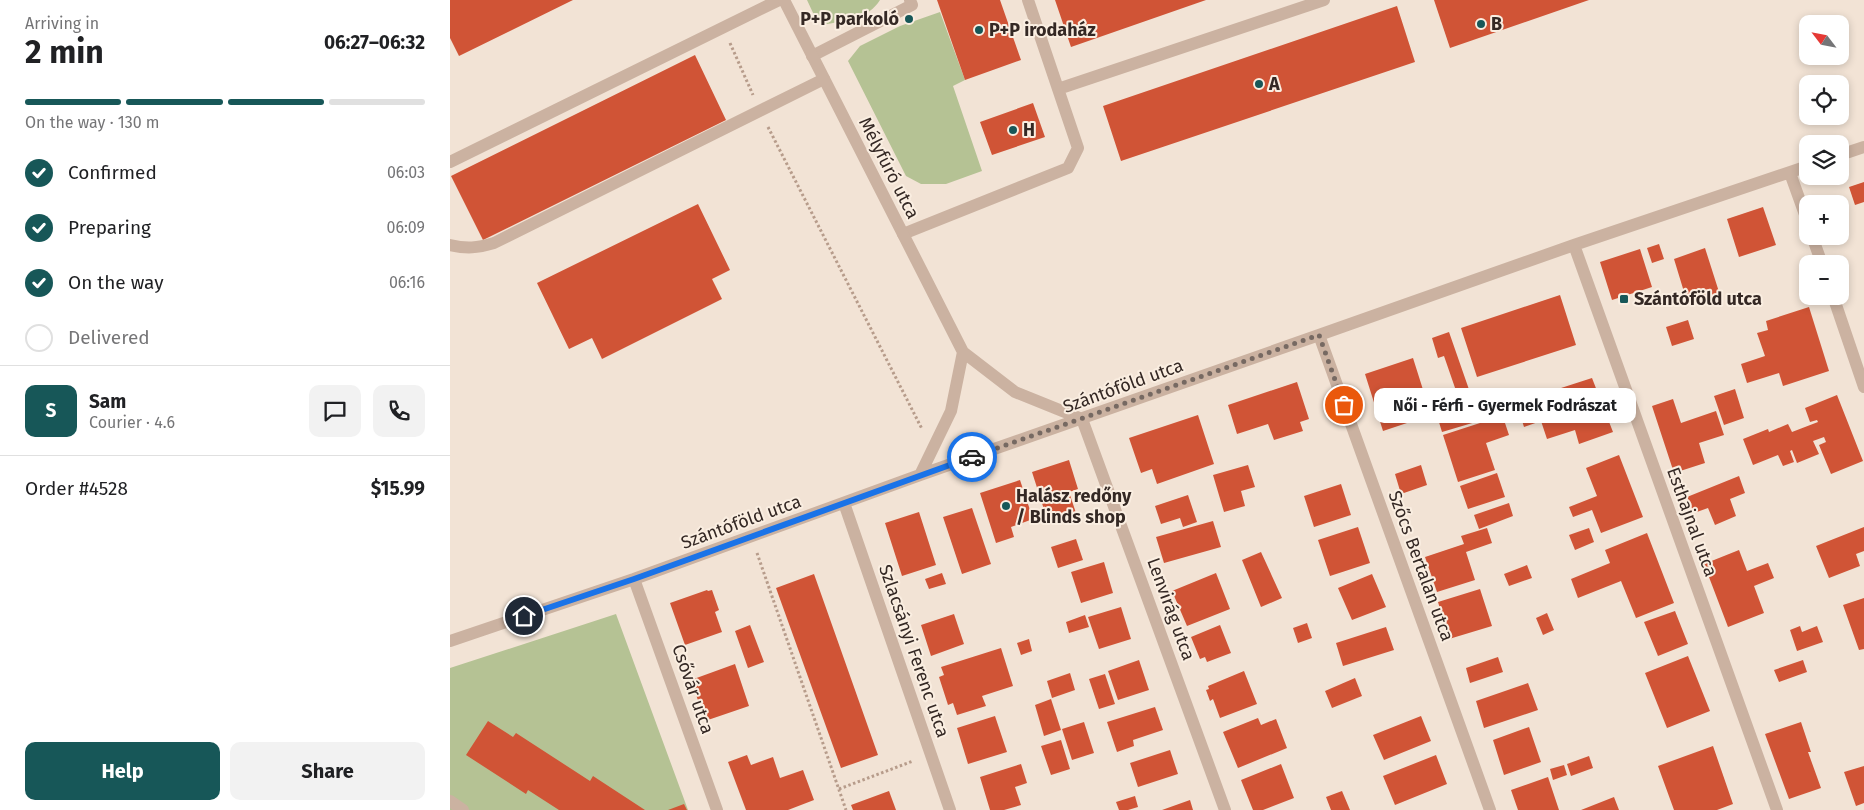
<!DOCTYPE html>
<meta charset="utf-8">
<style>
body{margin:0;font-family:"Fira Sans",sans-serif;background:#f2f2f2;color:#202124;height:100vh;display:flex;flex-direction:column;font-size:19px;white-space:nowrap}
*{box-sizing:border-box;margin:0}
p{font-size:16px;color:#757577}
.icon{flex:none;width:28px;height:28px;fill:none;stroke:currentColor;stroke-width:2;stroke-linecap:round;stroke-linejoin:round}
.map{position:relative;flex:1;overflow:hidden}
.details{display:flex;flex-direction:column;background:#fff;width:450px}
.details>*{flex:none}
.needle{width:32px;rotate:302deg}
.controls{position:absolute;left:1349px;top:15px;display:grid;gap:10px}
.controls a{display:grid;place-items:center;width:50px;height:50px;border-radius:10px;background:#fff;box-shadow:0 2px 8px #0003;font-size:25px}
.pin{position:absolute;display:grid;place-items:center;width:42px;height:42px;color:#fff;margin:-21px;border:2px solid #fff;border-radius:50%;box-shadow:0 1px 5px #0007}
.courier{position:absolute;display:grid;place-items:center;width:50px;height:50px;margin:-25px;border:4px solid #1a73e8;border-radius:50%;background:#fff;color:#222;box-shadow:0 1px 6px #0007}
.bubble{position:absolute;height:35px;border-radius:10px;background:#fff;box-shadow:0 2px 8px #0003;font-size:16px;font-weight:700;line-height:35px;text-align:center}
.head em{font-style:normal;font-weight:700}
.head div{display:flex;flex-direction:column-reverse}
.head{display:flex;align-items:center;justify-content:space-between;height:85px;padding:0 25px}
h1{font-size:32px;font-weight:700;line-height:38px}
.bar{display:grid;grid-template-columns:repeat(4,1fr);gap:8px 5px;align-content:center;height:60px;padding:0 25px}
.bar i{height:6px;border-radius:4px;background:#e0e0e0}
.bar .on{background:#175758}
.bar p{grid-column:span 4}
.line{display:flex;align-items:center;gap:12px;padding:0 25px;border-top:1px solid #e0e0e0}
.line div{flex:1}
.round{display:grid;place-items:center;flex:none;width:52px;height:52px;border-radius:10px;background:#f2f2f2}
ol{padding:0 25px;list-style:none}
li{display:flex;align-items:center;gap:15px;height:55px}
li p{margin-inline-start:auto}
li .icon{padding:5px;border-radius:50%;background:#175758;color:#fff;stroke-width:4}
li:last-child{color:#757577}
li i{width:28px;height:28px;border:2px solid #e0e0e0;border-radius:50%}
.primary-button{display:flex;gap:10px;margin-top:auto;padding:10px 25px}
.primary-button a{flex:1;height:58px;border-radius:10px;background:#175758;color:#fff;font-size:20px;font-weight:700;line-height:58px;text-align:center}
.primary-button a+a{background:#f2f2f2;color:#202124}
main{display:flex;flex:1;min-height:0}
.map>svg:first-child{display:block}
.green{fill:#b5c294}
.building{fill:#d05436}
.lines{fill:none;stroke-linecap:round;stroke-linejoin:round}
.path{stroke:#b79c8b;stroke-width:3;stroke-dasharray:2.5 2.5;stroke-linecap:butt}
.lane{stroke:#cbb2a1;stroke-width:12}
.street{stroke:#cbb2a1;stroke-width:12}
.done{stroke:#766962;stroke-width:5;stroke-dasharray:0 9}
.route{stroke:#1a73e8;stroke-width:6}
.poi-dot{fill:#175758;stroke:#faeee1;stroke-width:2}
.labels{text-anchor:middle;stroke-width:4;stroke-linejoin:round;paint-order:stroke}
.poi-label{font-size:18px;font-weight:bold;fill:#342824;stroke:#faeee1;text-anchor:start}
.street-label{font-size:18px;fill:#342824;stroke:#faeee1}
</style>
<main>
<section class="details">
<div class="head"><div><h1>2 min</h1><p>Arriving in</p></div><em>06:27–06:32</em></div>
<div class="bar"><i class="on"></i><i class="on"></i><i class="on"></i><i></i><p>On the way · 130 m</p></div>
<ol>
<li><svg class="icon" aria-label="check" viewBox="0 0 24 24"><path d="M5 12l5 5 9-10"/></svg>Confirmed<p>06:03</p></li>
<li><svg class="icon" aria-label="check" viewBox="0 0 24 24"><path d="M5 12l5 5 9-10"/></svg>Preparing<p>06:09</p></li>
<li><svg class="icon" aria-label="check" viewBox="0 0 24 24"><path d="M5 12l5 5 9-10"/></svg>On the way<p>06:16</p></li>
<li><i></i>Delivered</li>
</ol>
<div class="line" style="height:90px"><b class="round" style="background:#175758;color:#fff">S</b><div><b>Sam</b><p>Courier · 4.6</p></div><a class="round"><svg class="icon" aria-label="chat" viewBox="0 0 24 24"><path d="M4 5h16v11H9l-5 4z"/></svg></a><a class="round"><svg class="icon" aria-label="phone" viewBox="0 0 24 24"><path d="M5 4h4l2 5-3 2q2 4 5 5l2-3 5 2v4C11 20 4 13 5 4z"/></svg></a></div>
<div class="line" style="height:65px"><div>Order #4528</div><b>$15.99</b></div>
<div class="primary-button"><a>Help</a><a>Share</a></div>
</section>
<div class="map">
<svg width="1414" height="810" viewBox="0 0 1414 810">
<rect width="100%" height="100%" fill="#f2e3d5"/>
<!-- green -->
<path class="green" d="M357,0H430C419,18 396,21 377,24L364,15Z
M490,12L515,80L503,86L532,171L496,184H471L456,176L398,61L410,46L450,26Z
M166,614L238,810H0V668Z"/>
<!-- building -->
<path class="building" d="M0,0H123L9,56L0,38Z
M487,0H550L571,60L515,80Z
M605,0H756L621,47Z
M984,0H1139L1000,48Z
M947,6L965,62L671,161L653,106Z
M245,55L276,120L33,240L1,176Z
M583,103L595,137L542,155L530,122Z
M1414,182V202L1405,205L1399,187Z
M248,204L280,270L262,279L272,299L152,359L142,338L119,349L87,283Z
M1313,207L1326,245L1289,257L1277,219Z
M1209,244L1214,259L1202,263L1197,248Z
M1255,248L1270,295L1238,305L1224,259Z
M1190,249L1202,287L1162,300L1150,262Z
M1110,295L1126,345L1027,377L1011,328Z
M1359,307L1379,371L1333,386L1329,373L1297,383L1291,364L1315,356L1307,333L1318,330L1316,321Z
M1238,320L1244,339L1222,346L1216,327Z
M999,332L1023,401L1045,393L1059,435L1036,443L1045,470L1008,482L993,435L1030,423L1029,421L992,432L988,419L1013,411L994,356L988,358L982,338Z
M963,358L981,415L933,431L915,374Z
M1142,378L1163,432L1129,444L1125,430L1097,439L1091,421L1074,427L1067,405L1112,391L1111,388Z
M847,382L859,419L850,422L853,431L824,440L818,424L787,434L778,405Z
M1285,389L1294,418L1274,425L1264,396Z
M1387,395L1413,461L1381,474L1369,445L1376,442L1374,437L1363,441L1369,454L1347,463L1342,450L1340,451L1344,462L1333,466L1328,455L1303,465L1293,439L1318,429L1319,432L1338,424L1342,432L1368,422L1367,420L1360,422L1355,408Z
M1223,399L1231,423L1266,411L1274,435L1249,443L1255,463L1224,473L1202,406Z
M748,415L764,464L707,484L702,469L691,473L679,438Z
M1169,455L1193,517L1151,533L1142,510L1123,517L1119,507L1147,496L1136,468Z
M619,460L628,489L619,492L627,516L599,525L582,472Z
M798,465L805,487L791,491L795,506L774,512L763,475Z
M971,465L977,485L951,494L945,474Z
M1047,473L1055,497L1018,509L1010,486Z
M1289,476L1295,493L1280,499L1286,516L1265,525L1258,508L1244,513L1237,497Z
M570,480L583,519L561,527L564,537L546,543L530,493Z
M891,484L901,515L864,527L854,496Z
M738,495L747,522L733,527L730,518L711,524L705,506Z
M1059,503L1063,516L1029,529L1024,515Z
M522,508L541,564L512,574L493,517Z
M469,512L486,565L452,576L435,523Z
M763,521L771,547L714,563L706,537Z
M908,527L920,563L880,576L868,540Z
M1414,527V551L1406,554L1410,566L1379,578L1366,546Z
M1037,528L1042,543L1016,552L1025,580L987,592L975,557L1014,544L1011,536Z
M1139,528L1144,542L1125,550L1119,535Z
M1197,533L1224,603L1186,618L1171,581L1128,598L1121,579L1160,563L1155,550Z
M626,539L633,560L608,568L601,547Z
M1289,550L1297,571L1318,563L1324,578L1304,586L1314,613L1278,627L1254,564Z
M811,552L832,598L811,607L792,560Z
M654,562L663,593L631,603L621,572Z
M1077,565L1082,578L1059,586L1054,574Z
M492,573L496,584L479,589L475,579Z
M766,573L780,609L737,626L722,591Z
M364,574L428,755L391,768L326,588Z
M922,574L936,607L902,620L888,588Z
M1030,589L1042,626L999,639L988,602Z
M257,590L258,591L262,590L269,610L265,612L272,632L235,645L220,603Z
M1414,598V649L1409,650L1393,605Z
M671,607L681,639L649,649L638,617Z
M1225,611L1238,644L1208,656L1194,622Z
M1097,613L1104,630L1093,635L1086,618Z
M504,614L514,644L481,656L471,625Z
M635,615L639,627L619,633L616,622Z
M857,623L862,638L848,643L843,628Z
M300,625L314,662L298,668L285,631Z
M770,625L781,653L757,662L755,657L750,659L741,637Z
M1350,626L1352,632L1367,626L1373,642L1347,651L1340,630Z
M936,627L944,650L893,666L886,643Z
M579,639L582,651L571,655L567,643Z
M551,648L563,686L532,696L536,706L507,715L503,703L498,705L489,677L494,675L491,667Z
M1238,656L1260,711L1217,728L1195,673Z
M1048,657L1053,672L1020,683L1016,668Z
M689,660L699,690L668,700L658,671Z
M1353,660L1357,672L1329,682L1324,670Z
M285,664L299,706L255,721L241,680Z
M794,671L807,704L770,718L763,699L760,701L756,690L759,689L758,686Z
M620,673L625,690L602,698L597,681Z
M655,674L665,704L649,709L639,679Z
M905,678L912,696L882,708L875,691Z
M1078,683L1088,710L1034,728L1026,701Z
M601,699L611,730L594,736L585,705Z
M705,707L713,730L683,740L684,746L667,752L657,722Z
M545,716L557,752L518,764L507,728Z
M971,716L981,741L934,760L923,735Z
M808,718L811,725L826,719L837,748L788,768L773,732Z
M38,721L63,737L66,733L140,781L143,776L195,810H109L78,790L76,794L16,755Z
M634,722L644,753L622,760L612,729Z
M1351,722L1361,752H1358L1371,788L1339,799L1315,734Z
M1079,727L1091,762L1054,775L1043,740Z
M611,740L620,769L601,775L591,746Z
M1263,746L1283,804L1267,810H1224L1208,766Z
M720,750L728,774L688,787L680,763Z
M297,755L301,765L323,757L330,778L353,770L364,800L338,810H296L278,762Z
M986,755L997,784L945,805L933,776Z
M1139,756L1143,768L1121,776L1117,764Z
M571,764L577,783L565,787L571,805L554,810H540L530,777Z
M831,764L844,798L813,810H803L791,780Z
M1114,765L1117,775L1103,780L1100,769Z
M1414,766V803L1406,806L1394,772Z
M1098,777L1109,810H1068L1061,790Z
M439,791L446,810H403L401,805Z
M892,791L900,810H881L876,797Z
M685,796L688,807L678,810H669L666,802Z
M1164,797L1169,810H1131Z
M740,800L743,810H712Z
M234,804L237,810H218Z"/>
<g class="lines">
<!-- path -->
<path class="path" d="M280,43L303,95
M318,127L472,429
M307,553L396,810
M389,789L463,761"/>
<!-- lane -->
<path class="lane" d="M362,56L462,5L460,0
M608,89L874,0
M0,162L329,0
M453,234L618,168L628,148L578,0
M0,245C17,249 27,248 44,243L374,79"/>
<!-- street -->
<path class="street" d="M334,0L513,352L565,392L632,419
M1390,155L1414,147
M1340,173L1358,223
M1362,236L1372,264
M1124,245L1327,810
M1383,296L1414,387
M869,335L1040,810
M632,419L775,810
M470,475L501,411L513,352
M394,503L500,810
M184,579L267,810
M0,641L184,579L470,475L869,335L1124,245L1358,166
M0,801L13,810"/>
</g>
<g class="lines">
<!-- done -->
<path class="done" d="M522,457L869,335L894,405"/>
<!-- route -->
<path class="route" d="M74,616L184,579L522,457"/>
</g>
<!-- markers -->
<g class="poi-dot">
<circle cx="459" cy="19" r="5"/>
<circle cx="1031" cy="24" r="5"/>
<circle cx="529" cy="30" r="5"/>
<circle cx="809" cy="84" r="5"/>
<circle cx="563" cy="130" r="5"/>
<rect x="1169" y="294" width="10" height="10" rx="2.5"/>
<circle cx="556" cy="506" r="5"/>
</g>
<g class="labels">
<!-- poi labels -->
<g class="poi-label">
<text x="449" y="25" text-anchor="end">P+P parkoló</text>
<text x="1041" y="30">B</text>
<text x="539" y="36">P+P irodaház</text>
<text x="819" y="90">A</text>
<text x="573" y="136">H</text>
<text x="1184" y="305">Szántóföld utca</text>
<text x="566" y="502">Halász redőny<tspan x="566" dy="21">/ Blinds shop</tspan></text>
</g>
<!-- street labels -->
<g class="street-label">
<text transform="translate(439 168) rotate(63)" y="6">Mélyfúró utca</text>
<text transform="translate(673 386) rotate(-20)" y="6">Szántóföld utca</text>
<text transform="translate(291 522) rotate(-20)" y="6">Szántóföld utca</text>
<text transform="translate(1242 522) rotate(70)" y="6">Esthajnal utca</text>
<text transform="translate(971 566) rotate(70)" y="6">Szőcs Bertalan utca</text>
<text transform="translate(721 609) rotate(70)" y="6">Lenvirág utca</text>
<text transform="translate(464 651) rotate(71)" y="6">Szlacsányi Ferenc utca</text>
<text transform="translate(243 689) rotate(71)" y="6">Csővár utca</text>
</g>
</g>
</svg>
<div class="controls">
<a><svg class="needle" viewBox="-14 -14 28 28"><path d="M0-13l5 13h-10z" fill="#e53935"/><path d="M0 13l5-13h-10z" fill="#757577"/></svg></a>
<a><svg class="icon" aria-label="locate" viewBox="0 0 24 24"><circle cx="12" cy="12" r="6"/><path d="M12 2v4M12 18v4M2 12h4M18 12h4"/></svg></a>
<a><svg class="icon" aria-label="layers" viewBox="0 0 24 24"><path d="M12 4l9 5-9 5-9-5zM3 14l9 5 9-5"/></svg></a>
<a>+</a>
<a>−</a>
</div>
<div class="pin" style="left:894px;top:405px;background:#ea580c"><svg class="icon" aria-label="bag" viewBox="0 0 24 24"><path d="M5 8h14l-1 12H6zM9 8a3 3 0 0 1 6 0"/></svg></div>
<div class="pin" style="left:74px;top:616px;background:#1f2937"><svg class="icon" aria-label="home" viewBox="0 0 24 24"><path d="M3 11l9-7 9 7M6 9v11h12V9"/></svg></div>
<div class="courier" style="left:522px;top:457px"><svg class="icon" aria-label="car" viewBox="0 0 24 24"><path d="M5 17H2v-5l4-1 3-4h7l3 4 3 1v5h-3M9 17h6M6 11h13"/><circle cx="7" cy="17" r="2"/><circle cx="17" cy="17" r="2"/></svg></div>
<div class="bubble" style="left:924px;top:388px;width:262px">Női - Férfi - Gyermek Fodrászat</div>
</div>
</main>
